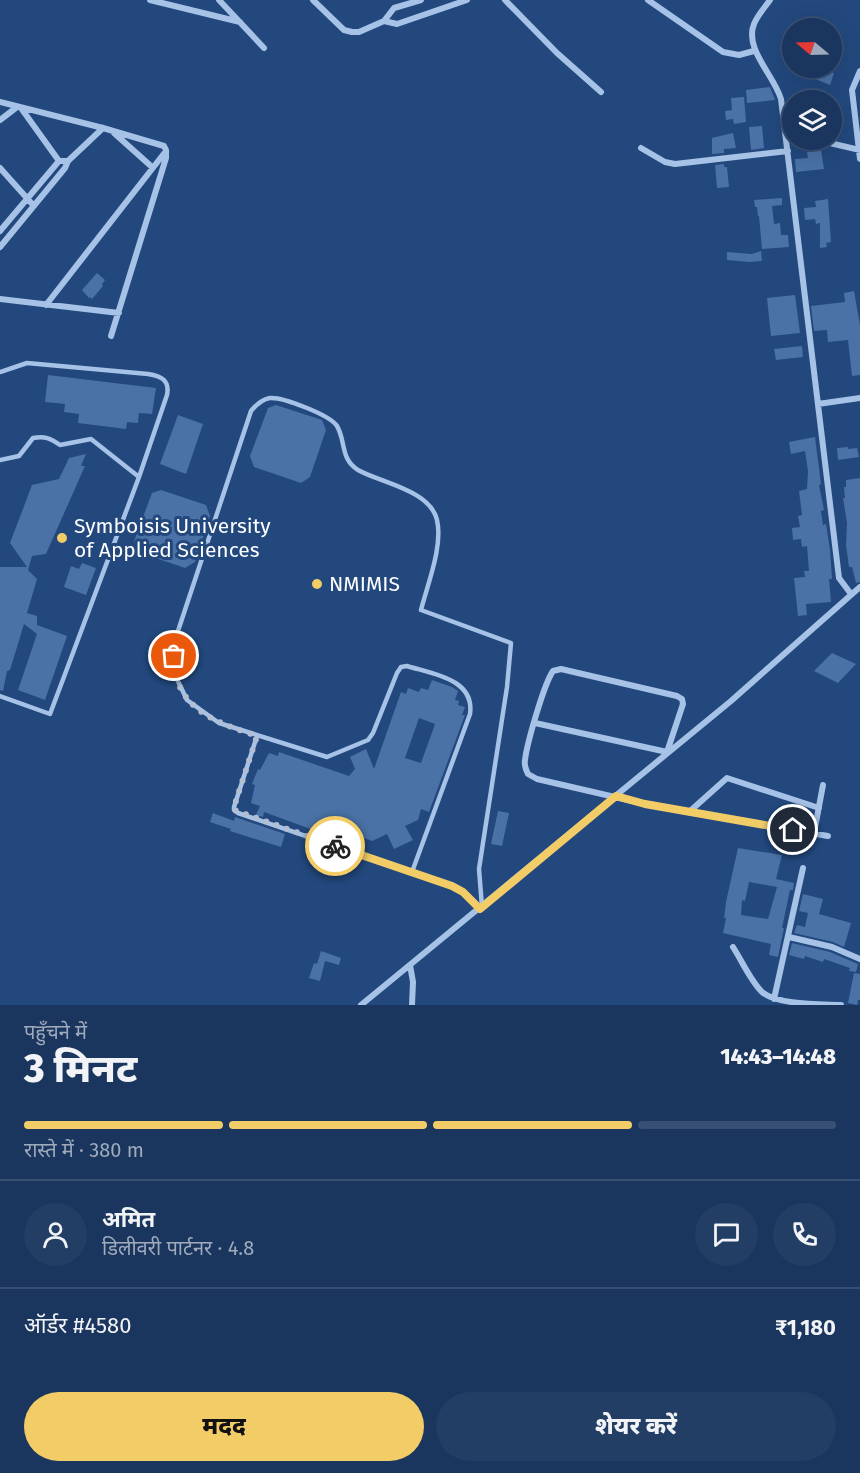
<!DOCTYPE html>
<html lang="hi">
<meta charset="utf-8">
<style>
body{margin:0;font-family:"Fira Sans","Noto Sans Devanagari",sans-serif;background:#233e64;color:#f1f3f6;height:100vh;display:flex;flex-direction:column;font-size:22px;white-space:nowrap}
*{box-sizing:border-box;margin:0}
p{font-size:20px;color:#9fabbc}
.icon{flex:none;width:33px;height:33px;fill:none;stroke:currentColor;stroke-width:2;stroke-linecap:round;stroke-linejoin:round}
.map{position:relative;height:1005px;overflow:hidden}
.side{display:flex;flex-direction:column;background:#1a365e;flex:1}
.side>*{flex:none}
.needle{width:39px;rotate:289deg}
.fabs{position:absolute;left:782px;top:18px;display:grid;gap:12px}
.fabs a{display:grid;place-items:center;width:60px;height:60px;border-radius:50%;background:#1a365e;box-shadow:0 6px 24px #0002,0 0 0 2px #385073;font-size:30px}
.pin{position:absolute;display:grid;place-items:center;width:51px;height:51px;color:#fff;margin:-26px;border:3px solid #fff;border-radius:50%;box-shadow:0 2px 6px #0007}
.courier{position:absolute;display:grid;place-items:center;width:60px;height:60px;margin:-30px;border:4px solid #f2cc67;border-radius:50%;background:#fff;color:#222;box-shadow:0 2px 8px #0007}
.headline em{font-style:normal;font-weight:800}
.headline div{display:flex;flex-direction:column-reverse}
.headline{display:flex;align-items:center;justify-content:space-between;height:102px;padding:0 24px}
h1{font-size:39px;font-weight:800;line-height:45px}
.bar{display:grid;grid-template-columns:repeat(4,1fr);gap:9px 6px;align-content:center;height:72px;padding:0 24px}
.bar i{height:8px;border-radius:4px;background:#385073}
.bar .on{background:#f2cc67}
.bar p{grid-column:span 4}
.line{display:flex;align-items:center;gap:15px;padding:0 24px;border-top:2px solid #385073}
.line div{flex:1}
.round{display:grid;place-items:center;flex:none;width:63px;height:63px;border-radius:32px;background:#233e64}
.cta{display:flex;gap:12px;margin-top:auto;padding:12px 24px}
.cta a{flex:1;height:69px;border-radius:36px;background:#f2cc67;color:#111;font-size:24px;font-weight:800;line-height:69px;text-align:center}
.cta a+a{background:#233e64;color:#f1f3f6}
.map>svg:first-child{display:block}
.building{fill:#4a72a6;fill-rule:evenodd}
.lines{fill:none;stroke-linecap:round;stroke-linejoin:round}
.service{stroke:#a6c2e6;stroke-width:4.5}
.minor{stroke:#a6c2e6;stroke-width:6}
.done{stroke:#b2bfd2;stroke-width:6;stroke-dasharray:0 10.8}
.route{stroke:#f2cc67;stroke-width:8}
.poi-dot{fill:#f2cc67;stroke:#22487d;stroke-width:2}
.labels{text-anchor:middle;stroke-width:6;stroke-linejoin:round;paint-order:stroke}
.poi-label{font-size:21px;fill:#fff;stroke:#22487d;text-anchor:start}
</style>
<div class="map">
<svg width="860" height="1005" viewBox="0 0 860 1005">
<rect width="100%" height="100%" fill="#22487d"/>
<!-- building -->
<path class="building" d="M803,68L816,71L818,68L834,73L830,85L801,73Z
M770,87L775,100L747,103L746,90Z
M744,97L746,122L734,124L733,119L726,120L725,111L732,110L731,98Z
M762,126L764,148L751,150L749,127Z
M733,133L736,148L724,149V153L712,154V138Z
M821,150L824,169L796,172L795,159L808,158L807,152Z
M724,164V167H727L729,187L717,188L715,165Z
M782,198V205L772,206L774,224L780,223L781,235H788L789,247L762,249L759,216H758L757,207H755L754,200Z
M828,199L831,242L826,243L827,247L820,248V223L816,224L815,219L805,220L804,208L816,207L815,201Z
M761,251L762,261L749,262L727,260V252L752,254Z
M97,273L105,280L102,284L103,286L92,299L90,297L89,298L82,290Z
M854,291L860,325V375L852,376L848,340L828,342L827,330L814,331L811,306L845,302L844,293Z
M795,295L800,333L771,336L767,298Z
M802,346L803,357L776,360L774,349Z
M48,375L156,388L152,414L139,413L138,423L127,422L126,429L78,423L79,414L64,412L65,404L45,402Z
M276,405L322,420L326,430L310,477L301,483L254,467L250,456L268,408Z
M178,415L203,424L186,474L160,464Z
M815,437L821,484L819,485L824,510L821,511L823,525L826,524L830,550L832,579H829L831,602L806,604L807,615L798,616L794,578L805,577L804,571H809L807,546L802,547L801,539L793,540L792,528L800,527L798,516L802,515L799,491L807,489L808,471L805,451L791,454L789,442Z
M848,447V449L857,448L859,457L838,460L837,448Z
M86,454L81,466H85L46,554L32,556L28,570L37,579L27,613L37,616V625L67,636L45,700L18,690L37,634L24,624L10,670L7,671L3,691L0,690V567H27L10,543L32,485L59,479L69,458Z
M860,478V582L856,583L852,567H849L846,545L847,523L843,498H845L844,487H846V480Z
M161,490L206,505L210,516L195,562L185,568L138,552L134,541L152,493Z
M82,563L96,568L86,595L64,587L71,566L79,569Z
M832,653L856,664L838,683L814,671Z
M432,680L452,687L458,691L455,700L459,701L458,705L465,707L462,715H465L429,812L421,809L418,820L405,826L413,840L394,849L387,834L372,841L364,838L362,848L264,812L263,817L256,815L260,806L251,803L255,785L252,784L258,769L260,770L269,753L278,756L279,752L349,776L355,769L350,757L366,749L374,769L401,692L406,694L408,688L419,692L421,688L428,690ZM419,718L435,724L421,763L405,758Z
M498,811L509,813L502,846L491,844Z
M213,813L234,821L235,817L285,834L281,847L230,831L231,829L210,822Z
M738,848L782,855L776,879L794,883L793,890H790L787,904L782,928H784L778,957L769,955L771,944L723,933L726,918H724L726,902ZM749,882L777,887L768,919L741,915L742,900L745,901Z
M803,894L823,899L819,914L851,923L844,947L833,942L794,933L797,925L805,927L808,913L799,911Z
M792,943L830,952L858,964L856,972L849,971L850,968L824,959L823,962L805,956L804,959L789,955Z
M321,951L341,958L339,965L325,961L320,981L309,978L314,963L317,964Z
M854,973L860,974V1000H858L857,1005L848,1003Z"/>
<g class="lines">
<!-- service -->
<path class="service" d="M0,372L27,363L148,374C161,376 170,380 167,395L139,477
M0,460L19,456L33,438C45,436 50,438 60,445L91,439L139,477L50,714L0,696
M257,736L234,807V810L238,813L452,886L463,893L480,909
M412,872L470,714C475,679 433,674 407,666L401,667L397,673L373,733L368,740L327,757L219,723L187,700L174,673L175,640L251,411C256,405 262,399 270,398C283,397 330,415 337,426C346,441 340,459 358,470C381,483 430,490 437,520C443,546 428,583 421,610L511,643L507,687L479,869L482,907"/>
<!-- minor -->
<path class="minor" d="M150,0L240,22
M219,0L264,48
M313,0L344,30L352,32H359L384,21L394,8L421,0
M505,0L557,53L601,92
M648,0L723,52L739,55L754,51
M770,0C765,7 757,16 754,24C744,49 774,75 781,99L839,578L851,594
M384,21L397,24L467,0
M860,71L852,90L860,159
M0,102L103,128L164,146L166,150V158L111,336
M21,108L59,161
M0,120L17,107
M114,133L152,167
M817,140L860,150
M641,148L665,162L675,164L788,151
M0,168L34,206
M0,231L59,161H68
M0,247L65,168L68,161L103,128
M0,299L119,313
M46,305L166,151
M818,404L860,398
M535,723L667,752L683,704L682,699L677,696L561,669L553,671C544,684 527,743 525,760C524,765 526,770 528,774L537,779L645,804L828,836
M689,812L727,778L819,808
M814,833L823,785
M789,937L832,947L860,959
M733,947C742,961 750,980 762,992C777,1005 820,1004 841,1005
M410,965L413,982L412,1005
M774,999L803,868
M361,1005L731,701L860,587"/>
</g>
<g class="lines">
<!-- done -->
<path class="done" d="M174,656C173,708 215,722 257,736L234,807V810L335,846"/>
<!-- route -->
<path class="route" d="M335,846L452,886L463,892L480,909L616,796L645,804L793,830"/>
</g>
<!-- markers -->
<g class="poi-dot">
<circle cx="62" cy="538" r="6"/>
<circle cx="317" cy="584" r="6"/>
</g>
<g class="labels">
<!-- poi labels -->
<g class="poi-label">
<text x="74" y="533">Symboisis University<tspan x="74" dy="24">of Applied Sciences</tspan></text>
<text x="329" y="591">NMIMIS</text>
</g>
</g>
</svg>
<div class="fabs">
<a><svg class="needle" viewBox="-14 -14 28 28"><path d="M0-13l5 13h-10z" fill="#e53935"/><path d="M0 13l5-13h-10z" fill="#9fabbc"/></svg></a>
<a><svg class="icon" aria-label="layers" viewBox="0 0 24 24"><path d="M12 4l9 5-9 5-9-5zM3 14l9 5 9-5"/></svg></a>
</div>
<div class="pin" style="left:174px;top:656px;background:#ea580c"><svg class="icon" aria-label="bag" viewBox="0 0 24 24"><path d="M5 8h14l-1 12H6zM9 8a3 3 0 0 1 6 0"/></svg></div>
<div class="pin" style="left:793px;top:830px;background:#1f2937"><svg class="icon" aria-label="home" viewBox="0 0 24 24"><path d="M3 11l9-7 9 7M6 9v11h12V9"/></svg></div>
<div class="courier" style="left:335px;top:846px"><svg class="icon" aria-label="bike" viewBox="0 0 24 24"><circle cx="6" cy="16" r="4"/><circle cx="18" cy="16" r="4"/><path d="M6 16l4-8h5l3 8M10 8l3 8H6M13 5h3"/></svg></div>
</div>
<section class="side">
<div class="headline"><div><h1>3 मिनट</h1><p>पहुँचने में</p></div><em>14:43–14:48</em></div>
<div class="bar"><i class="on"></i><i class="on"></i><i class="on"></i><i></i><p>रास्ते में · 380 m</p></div>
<div class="line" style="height:108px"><a class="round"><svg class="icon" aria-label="person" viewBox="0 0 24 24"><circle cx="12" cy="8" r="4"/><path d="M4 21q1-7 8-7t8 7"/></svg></a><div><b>अमित</b><p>डिलीवरी पार्टनर · 4.8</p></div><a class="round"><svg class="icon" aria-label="chat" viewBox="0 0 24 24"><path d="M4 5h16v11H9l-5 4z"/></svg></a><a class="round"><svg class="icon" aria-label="phone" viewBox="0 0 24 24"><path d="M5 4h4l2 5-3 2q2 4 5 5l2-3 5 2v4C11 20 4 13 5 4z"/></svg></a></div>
<div class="line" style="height:78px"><div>ऑर्डर #4580</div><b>₹1,180</b></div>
<div class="cta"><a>मदद</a><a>शेयर करें</a></div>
</section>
